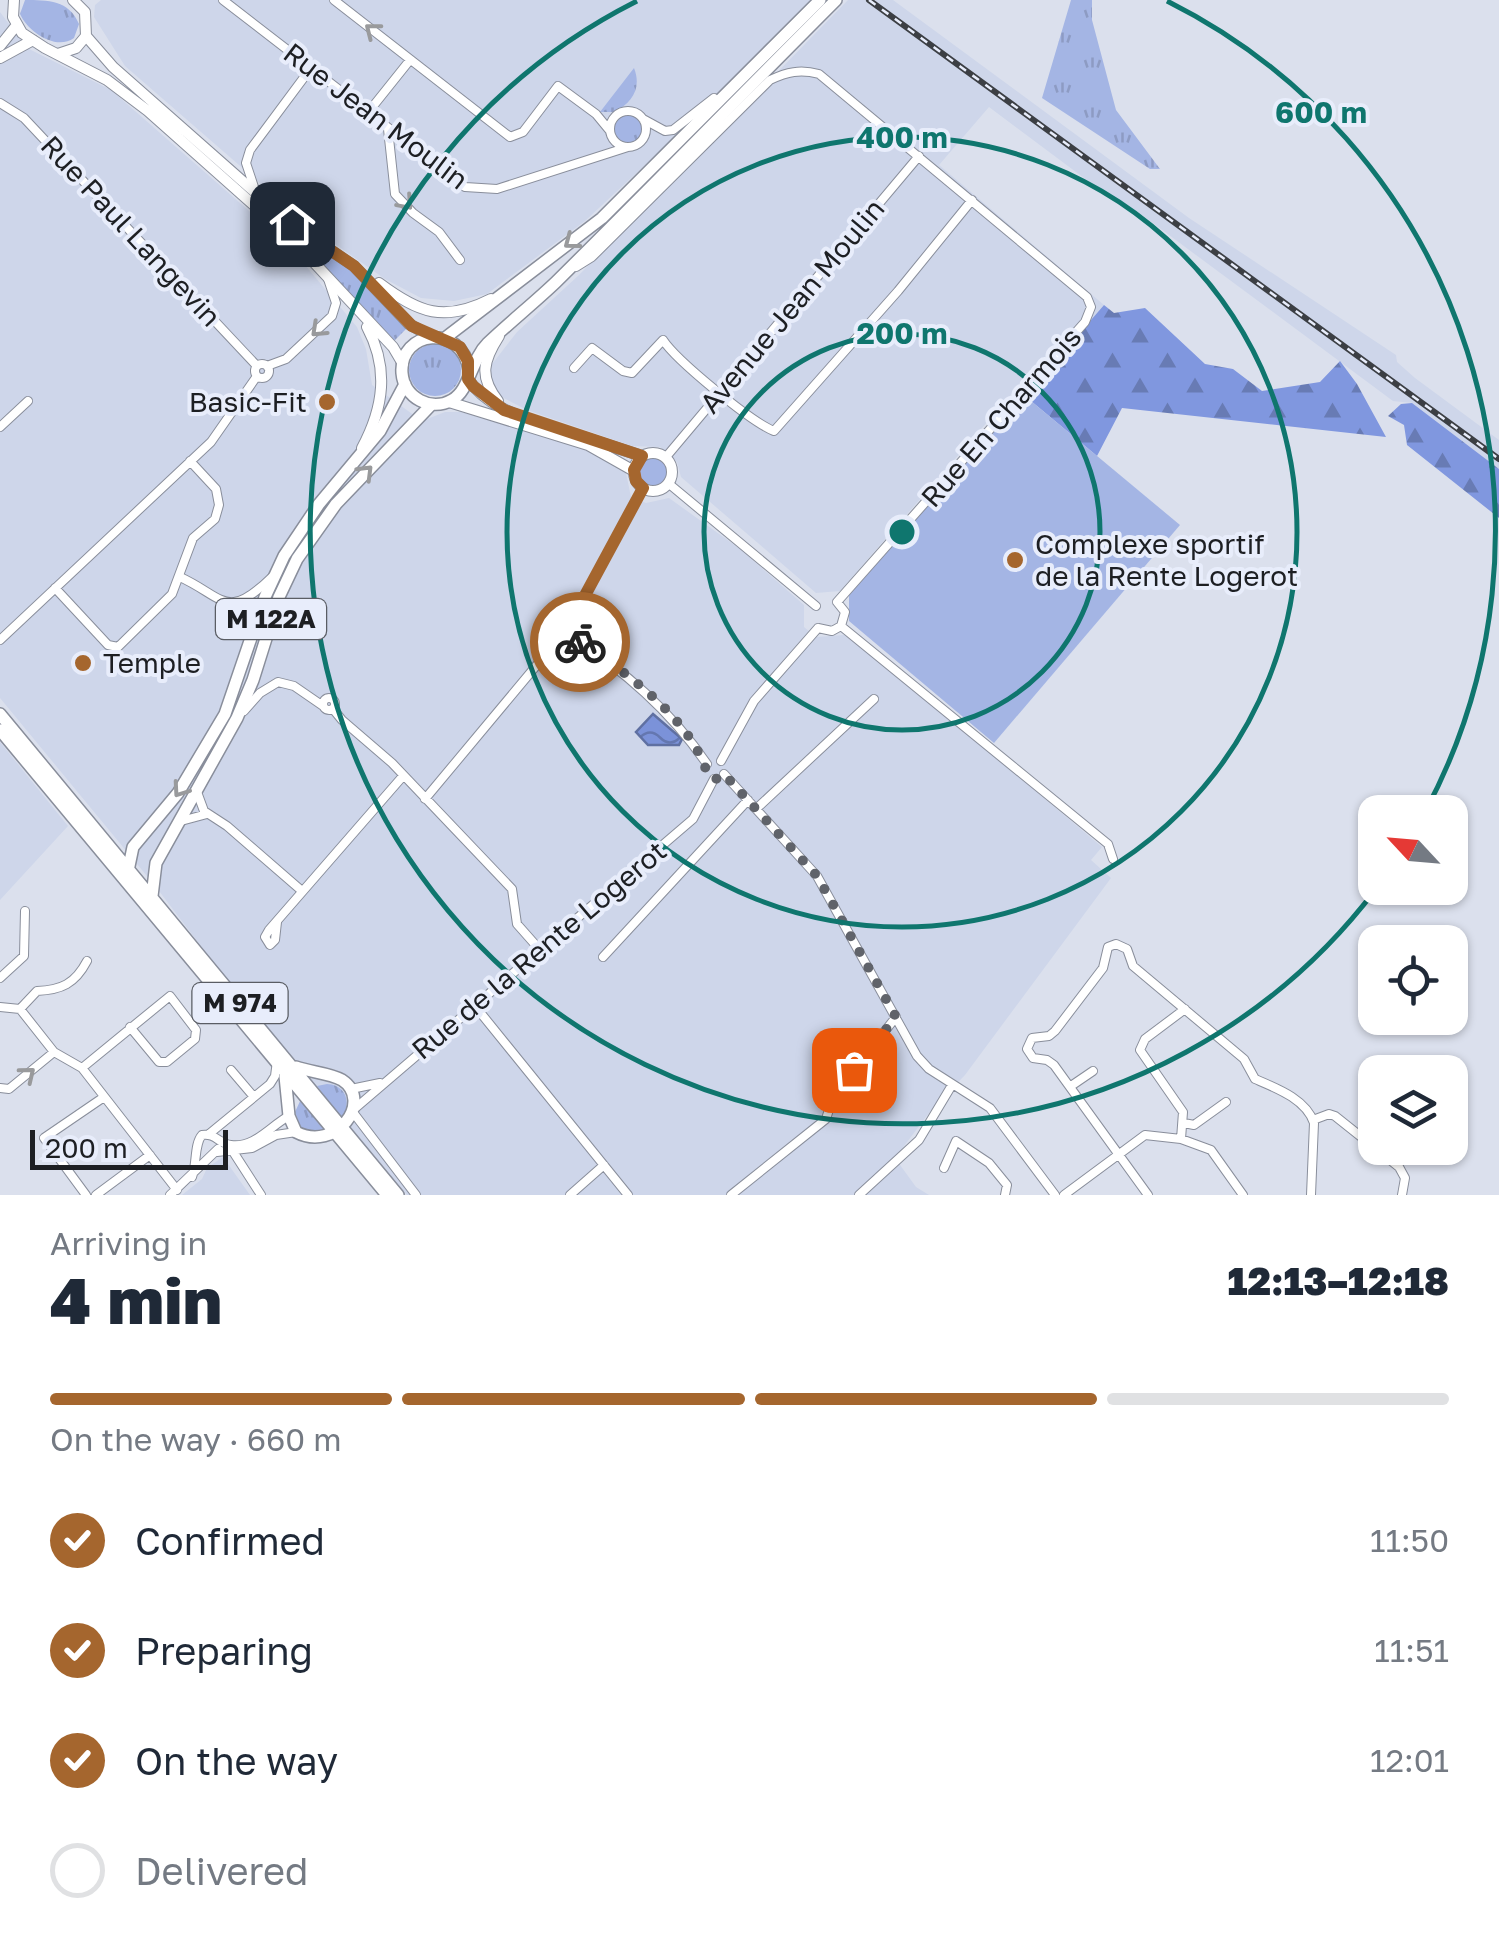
<!DOCTYPE html>
<meta charset="utf-8">
<style>
body{margin:0;font-family:"Golos Text",sans-serif;background:#f2f2f3;color:#1f2937;height:100vh;display:flex;flex-direction:column;font-size:38px;white-space:nowrap}
*{box-sizing:border-box;margin:0}
p{font-size:32px;color:#747a83}
.icon{flex:none;width:55px;height:55px;fill:none;stroke:currentColor;stroke-width:2;stroke-linecap:round;stroke-linejoin:round}
.map{position:relative;height:1195px;overflow:hidden}
.drawer{display:flex;flex-direction:column;background:#fff;flex:1}
.drawer>*{flex:none}
.needle{width:65px;rotate:296deg}
.tools{position:absolute;left:1358px;top:795px;display:grid;gap:20px}
.tools a{display:grid;place-items:center;width:110px;height:110px;border-radius:20px;background:#fff;box-shadow:0 2px 8px #0004;font-size:50px}
.scale{position:absolute;left:30px;bottom:25px;width:198px;box-sizing:border-box;padding-left:10px;border:5px solid #1d1f23;border-top:0;font-size:28px;line-height:35px;white-space:nowrap;color:#1d1f23;-webkit-text-stroke:8px #e8edfb;paint-order:stroke}
.pin{position:absolute;display:grid;place-items:center;width:85px;height:85px;color:#fff;margin:-42px;border-radius:20px;box-shadow:0 5px 15px #0006}
.courier{position:absolute;display:grid;place-items:center;width:100px;height:100px;margin:-50px;border:8px solid #a5662e;border-radius:50%;background:#fff;color:#222;box-shadow:0 2px 12px #0007}
.overview em{font-style:normal;font-weight:800}
.overview div{display:flex;flex-direction:column-reverse}
.overview{display:flex;align-items:center;justify-content:space-between;height:170px;padding:0 50px}
h1{font-size:65px;font-weight:800;line-height:75px}
.bar{display:grid;grid-template-columns:repeat(4,1fr);gap:15px 10px;align-content:center;height:120px;padding:0 50px}
.bar i{height:12px;border-radius:8px;background:#e0e1e3}
.bar .current{background:#a5662e}
.bar p{grid-column:span 4}
ol{padding:0 50px;list-style:none}
li{display:flex;align-items:center;gap:30px;height:110px}
li p{margin-inline-start:auto}
li .icon{padding:10px;border-radius:50%;background:#a5662e;color:#fff;stroke-width:4}
li:last-child{color:#747a83}
li i{width:55px;height:55px;border:5px solid #e0e1e3;border-radius:50%}
.map>svg:first-child{display:block}
.built{fill:#ced6ea}
.grass{fill:url(#grass-tufts)}
.forest{fill:url(#forest-firs)}
.pitch{fill:#a4b5e4}
.water{fill:url(#water-waves);stroke:#5f70a2;stroke-width:2.5}
.lines{fill:none;stroke-linecap:round;stroke-linejoin:round}
.street-casing{stroke:#898e9b;stroke-width:10}
.secondary-casing{stroke:#898e9b;stroke-width:12}
.primary-casing{stroke:#898e9b;stroke-width:14}
.street{stroke:#fff;stroke-width:8}
.secondary{stroke:#fff;stroke-width:10}
.primary{stroke:#fff;stroke-width:11}
.rail-casing{stroke:#3c3f44;stroke-width:6}
.rail{stroke:#e8edfb;stroke-width:2.5;stroke-dasharray:8;stroke-linecap:butt}
.oneway{stroke:#999a9c}
.done{stroke:#60636a;stroke-width:10;stroke-dasharray:0 18}
.route{stroke:#a5662e;stroke-width:12}
.ring{fill:none;stroke:#0f766e;stroke-width:5}
.poi-dot{fill:#a5662e;stroke:#e8edfb;stroke-width:4}
.labels{text-anchor:middle;stroke-width:8;stroke-linejoin:round;paint-order:stroke}
.shield{fill:#e8edfb;stroke:#5a5d64;stroke-width:2.5}
.shield-label{font-size:25px;font-weight:bold;fill:#1d1f23}
.street-label{font-size:28px;fill:#1d1f23;stroke:#e8edfb}
.poi-label{font-size:28px;fill:#1d1f23;stroke:#e8edfb;text-anchor:start}
.centre{fill:#0f766e;stroke:#e8edfb;stroke-width:5}
.ring-label{font-size:30px;text-anchor:middle;font-weight:bold;fill:#0f766e;stroke:#e8edfb;stroke-width:8;stroke-linejoin:round;paint-order:stroke}
</style>
<div class="map">
<svg width="1499" height="1195" viewBox="0 0 1499 1195">
<defs>
<pattern id="grass-tufts" width="24" height="20" patternUnits="userSpaceOnUse" patternTransform="scale(2.5)"><rect width="24" height="20" fill="#a4b5e4"/><path d="M3 7l-1-3M5 7V3M7 7l1-3M15 17l-1-3M17 17v-4M19 17l1-3" fill="none" stroke="#8d9bc3"/></pattern>
<pattern id="forest-firs" width="22" height="20" patternUnits="userSpaceOnUse" patternTransform="scale(2.5)"><rect width="22" height="20" fill="#8097df"/><path d="M5 1l3.5 6h-7zM16 11l3.5 6h-7z" fill="#687bb4"/></pattern>
<pattern id="water-waves" width="16" height="10" patternUnits="userSpaceOnUse" patternTransform="scale(2.5)"><rect width="16" height="10" fill="#7b92d9"/><path d="M0 5q4-4 8 0t8 0" fill="none" stroke="#6477b0"/></pattern>
</defs>
<rect width="100%" height="100%" fill="#dbe0ed"/>
<!-- built -->
<path class="built" d="M101,0H812L674,138L585,221L487,294L454,301L421,298L385,279L308,225L125,66L94,17L95,5Z
M848,0H893L1189,218L1396,355L1397,362L1415,378L1499,440V469L1412,403L1393,401L1142,215L1139,219L989,107L939,165L1104,305L1025,396L1016,389L840,591L816,593L681,477L677,462L660,447L632,446L527,410L500,396L489,377V368L517,332L579,275Z
M0,12L27,48L111,90L289,246L357,327L366,349L372,385L422,421L445,412H461L580,447L621,467L626,473L631,497L646,503L669,498L740,549L804,605V627L816,637L844,635L896,674L1102,847L1091,860L1111,878L965,1075L932,1109L895,1158L916,1187L929,1195H407L219,970L156,887L0,698Z
M0,742L68,826L0,900Z
M223,1157L250,1195H182L202,1179L207,1168Z"/>
<!-- grass -->
<path class="grass" d="M25,0C48,0 69,0 79,24L74,38C56,51 28,32 20,14Z
M1071,0H1092V20L1116,110L1160,169H1150L1042,98Z
M634,68C642,88 632,103 614,112H600Z
M614 129a14 14 0 1 1 28 0a14 14 0 1 1-28 0Z
M294,230L363,279L407,328L393,342L292,233Z
M409 370a26 26 0 1 1 52 0a26 26 0 1 1-52 0Z
M639 472a14 14 0 1 1 28 0a14 14 0 1 1-28 0Z
M327,1084C347,1085 352,1104 341,1119L317,1086Z
M301,1099L328,1131L319,1133L301,1128L295,1112Z"/>
<!-- forest -->
<path class="forest" d="M1104,305L1114,313L1145,308L1205,364L1233,369L1262,391L1320,382L1340,361L1357,384L1386,437L1122,408L1097,456L1025,396Z
M1412,403L1499,469V518L1407,445L1404,425L1388,416L1401,404Z"/>
<!-- pitch -->
<path class="pitch" d="M1025,396L1180,525L994,743L849,621V595Z"/>
<!-- water -->
<path class="water" d="M653,714L682,739L679,745H648L636,732Z"/>
<g class="lines">
<defs>
<path id="street" d="M223,0L465,187L497,189L628,147
M334,0L510,137L523,132L558,86L596,114L610,131
M0,103L24,118L257,366
M610 129a18 18 0 1 1 36 0a18 18 0 1 1-36 0Z
M375,117L374,105L410,60
M643,119L665,131L673,130L714,98
M388,129L395,194L413,213L439,232L460,260
M255,190L246,163L250,150L311,68
M576,267L592,257L770,80C787,72 800,69 819,74L1087,297L1091,307L1085,322L837,602
M255 371a7 7 0 1 1 14 0a7 7 0 1 1-14 0Z
M267,366L286,359L332,316L336,303L328,279
M574,368L592,348L623,371L632,373L663,340C676,360 751,422 774,431L898,291L972,200
M0,427L28,401
M666,457L919,156
M668,483L816,606
M180,577C224,597 226,622 272,577
M55,588L108,645L118,647L172,594L193,538L215,519L219,505L216,489L190,461
M558 630a7 7 0 1 1 14 0a7 7 0 1 1-14 0Z
M569,625L643,488
M841,626L1108,844L1113,859
M818,628L832,631L841,626L845,612L837,602
M570,635C624,671 670,710 707,764
M0,640L211,442L257,376
M323 704a6 6 0 1 1 12 0a6 6 0 1 1-12 0Z
M333,709L342,720L392,763L512,889L517,924L540,950
M244,711L260,693L278,682L294,686L323,706
M721,761L754,701L818,628
M724,774L817,876L917,1056L929,1069L990,1108L1055,1195
M197,792L204,811L227,826L302,891
M425,799L561,636
M756,809L874,699
M181,821L207,814
M277,922L275,940L270,945L265,937L269,930L403,776
M603,957L748,800
M0,978L24,956L25,911
M475,1006L628,1195
M0,1007L20,1009L54,1052L82,1068L177,1190
M20,1009L37,991C61,990 75,984 87,961
M1185,1009L1145,1039L1140,1050L1183,1112L1181,1139L1211,1150L1243,1195
M82,1068L170,996L196,1030L195,1039L167,1062H159L130,1027
M231,1070L254,1097
M1071,1086L1093,1071
M0,1088L9,1089L54,1052
M351,1089L380,1083
M1313,1120L1329,1114L1335,1116L1399,1167L1405,1178L1402,1195
M1184,1123L1194,1125L1226,1102
M209,1134L270,1084L275,1076L277,1061
M232,1150L261,1195
M217,1152L252,1148L276,1135L296,1132
M944,1168L956,1141L989,1163L1007,1185L1005,1195
M192,1177C197,1164 194,1144 202,1135C216,1133 219,1144 231,1145C255,1148 270,1126 289,1116
M86,1195L44,1138L104,1097
M96,1195L150,1155
M170,1195L218,1149
M416,1195L352,1111L693,819L714,779
M570,1195L604,1165
M731,1195L826,1119L833,1097L896,1017
M859,1195L919,1140L952,1085
M1064,1195L1145,1135L1181,1139
M1148,1195L1054,1065L1047,1060L1033,1058L1027,1049L1032,1038L1049,1036L1055,1031L1103,968L1108,947L1116,944L1127,949L1133,966L1244,1059L1255,1079C1276,1088 1306,1099 1314,1123L1311,1195"/>
<path id="secondary" d="M14,0L13,17L22,33L45,48L107,80L148,111L293,240L393,347L403,364
M86,36L113,67L257,194L292,224L354,266L409,324L432,337
M0,46L16,26
M58,54L76,48L86,36L85,12L73,0
M0,58L33,40
M379,283C419,313 444,323 491,299
M468,379C486,406 518,416 547,426
M498,401C479,377 483,361 499,336
M449,402L588,445L634,471
M583,437L642,456
M362,448C384,407 389,368 367,327
M634 472a19 19 0 1 1 38 0a19 19 0 1 1-38 0Z"/>
<path id="primary" d="M445,338L602,218L820,0
M469,370C462,323 399,330 402,373C404,398 431,412 452,400C470,390 470,361 488,343C510,322 534,303 556,282C650,189 742,94 836,0
M0,714L398,1195
M0,730L387,1195
M128,871L133,847L178,793L225,714L265,597L284,556L319,504L380,431L405,384
M152,896L156,863L237,718L253,680L279,597L297,559L336,504L431,405
M285,1076L289,1116L296,1132C336,1153 374,1101 342,1080C330,1073 310,1072 296,1067"/>
</defs>
<!-- street casing -->
<use href="#street" class="street-casing"/>
<!-- secondary casing -->
<use href="#secondary" class="secondary-casing"/>
<!-- primary casing -->
<use href="#primary" class="primary-casing"/>
<!-- street -->
<use href="#street" class="street"/>
<!-- secondary -->
<use href="#secondary" class="secondary"/>
<!-- primary -->
<use href="#primary" class="primary"/>
<defs>
<path id="rail" d="M869,0L1499,459"/>
</defs>
<!-- rail casing -->
<use href="#rail" class="rail-casing"/>
<!-- rail -->
<use href="#rail" class="rail"/>
</g>
<!-- one-way arrows -->
<defs><path id="oneway-chevron" d="M-2-3.5L2.5 0L-2 3.5" fill="none" stroke-width="1.6" stroke-linecap="round" stroke-linejoin="round" transform="scale(2.5)"/></defs>
<g class="oneway">
<use href="#oneway-chevron" transform="translate(372 30) rotate(-142)"/>
<use href="#oneway-chevron" transform="translate(406 203) rotate(48)"/>
<use href="#oneway-chevron" transform="translate(571 242) rotate(143)"/>
<use href="#oneway-chevron" transform="translate(318 330) rotate(137)"/>
<use href="#oneway-chevron" transform="translate(366 472) rotate(-45)"/>
<use href="#oneway-chevron" transform="translate(180 790) rotate(125)"/>
<use href="#oneway-chevron" transform="translate(28 1074) rotate(-39)"/>
</g>
<g class="lines">
<!-- done -->
<path class="done" d="M580,642C628,674 692,719 708,776L716,779L724,774L817,876L896,1017L854,1070"/>
<!-- route -->
<path class="route" d="M292,224L354,266L412,326L460,347L468,361V379L473,386L504,410L642,456L634,470L636,481L643,488L569,625L570,635L580,642"/>
</g>
<!-- distance rings -->
<g class="ring">
<circle cx="902" cy="532" r="198"/>
<circle cx="902" cy="532" r="395"/>
<path d="M1376 889A593 593 0 1 1 637 1M1167 1A593 593 0 0 1 1426 810"/>
</g>
<!-- markers -->
<g class="poi-dot">
<circle cx="327" cy="402" r="10"/>
<circle cx="1015" cy="560" r="10"/>
<circle cx="83" cy="663" r="10"/>
</g>
<g class="labels">
<!-- shield labels -->
<g class="shield">
<rect x="216" y="599" width="110" height="40" rx="8"/>
<rect x="192.5" y="983" width="95" height="40" rx="8"/>
</g>
<g class="shield-label">
<text x="271" y="628">M 122A</text>
<text x="240" y="1012">M 974</text>
</g>
<!-- street labels -->
<g class="street-label">
<text transform="translate(376 116) rotate(37)" y="10">Rue Jean Moulin</text>
<text transform="translate(131 231) rotate(47)" y="10">Rue Paul Langevin</text>
<text transform="translate(792 306) rotate(-50)" y="10">Avenue Jean Moulin</text>
<text transform="translate(1001 417) rotate(-49)" y="10">Rue En Charmois</text>
<text transform="translate(539 950) rotate(-40)" y="10">Rue de la Rente Logerot</text>
</g>
<!-- poi labels -->
<g class="poi-label">
<text x="307" y="412" text-anchor="end">Basic-Fit</text>
<text x="1035" y="554">Complexe sportif<tspan x="1035" dy="32">de la Rente Logerot</tspan></text>
<text x="103" y="673">Temple</text>
</g>
</g>
<circle cx="902" cy="532" r="15" class="centre"/>
<g class="ring-label">
<text x="1321" y="123">600 m</text>
<text x="902" y="148">400 m</text>
<text x="902" y="344">200 m</text>
</g>
</svg>
<div class="tools">
<a><svg class="needle" viewBox="-14 -14 28 28"><path d="M0-13l5 13h-10z" fill="#e53935"/><path d="M0 13l5-13h-10z" fill="#747a83"/></svg></a>
<a><svg class="icon" aria-label="locate" viewBox="0 0 24 24"><circle cx="12" cy="12" r="6"/><path d="M12 2v4M12 18v4M2 12h4M18 12h4"/></svg></a>
<a><svg class="icon" aria-label="layers" viewBox="0 0 24 24"><path d="M12 4l9 5-9 5-9-5zM3 14l9 5 9-5"/></svg></a>
</div>
<div class="scale">200 m</div>
<div class="pin" style="left:854px;top:1070px;background:#ea580c"><svg class="icon" aria-label="bag" viewBox="0 0 24 24"><path d="M5 8h14l-1 12H6zM9 8a3 3 0 0 1 6 0"/></svg></div>
<div class="pin" style="left:292px;top:224px;background:#1f2937"><svg class="icon" aria-label="home" viewBox="0 0 24 24"><path d="M3 11l9-7 9 7M6 9v11h12V9"/></svg></div>
<div class="courier" style="left:580px;top:642px"><svg class="icon" aria-label="bike" viewBox="0 0 24 24"><circle cx="6" cy="16" r="4"/><circle cx="18" cy="16" r="4"/><path d="M6 16l4-8h5l3 8M10 8l3 8H6M13 5h3"/></svg></div>
</div>
<section class="drawer">
<div class="overview"><div><h1>4 min</h1><p>Arriving in</p></div><em>12:13–12:18</em></div>
<div class="bar"><i class="current"></i><i class="current"></i><i class="current"></i><i></i><p>On the way · 660 m</p></div>
<ol>
<li><svg class="icon" aria-label="check" viewBox="0 0 24 24"><path d="M5 12l5 5 9-10"/></svg>Confirmed<p>11:50</p></li>
<li><svg class="icon" aria-label="check" viewBox="0 0 24 24"><path d="M5 12l5 5 9-10"/></svg>Preparing<p>11:51</p></li>
<li><svg class="icon" aria-label="check" viewBox="0 0 24 24"><path d="M5 12l5 5 9-10"/></svg>On the way<p>12:01</p></li>
<li><i></i>Delivered</li>
</ol>
</section>
